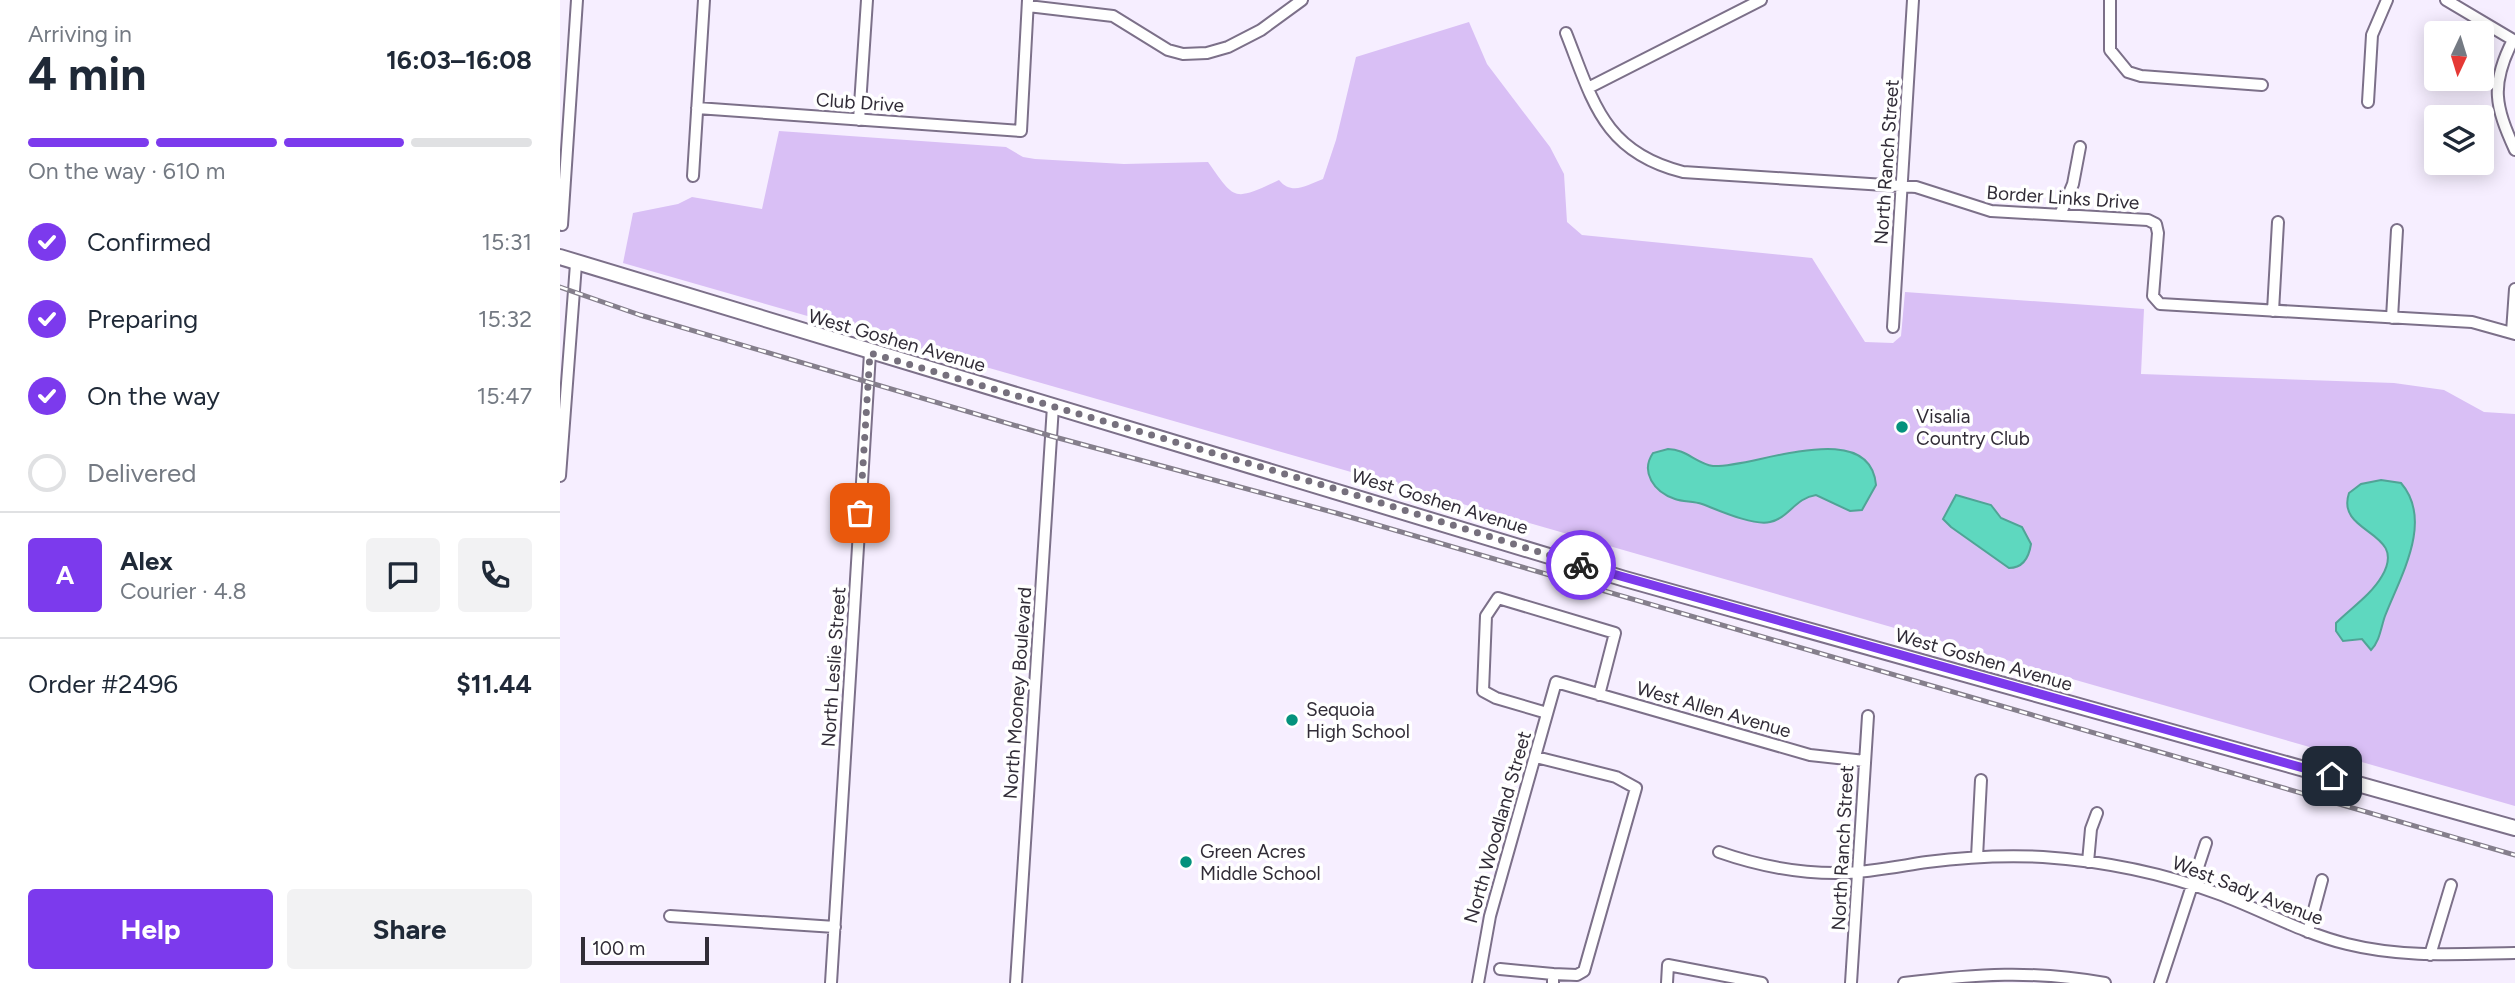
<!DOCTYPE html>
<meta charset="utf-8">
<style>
body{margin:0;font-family:Figtree,sans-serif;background:#f2f2f3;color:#1f2937;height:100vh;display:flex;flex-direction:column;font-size:26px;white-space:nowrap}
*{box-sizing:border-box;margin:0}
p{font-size:23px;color:#747a83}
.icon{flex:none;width:38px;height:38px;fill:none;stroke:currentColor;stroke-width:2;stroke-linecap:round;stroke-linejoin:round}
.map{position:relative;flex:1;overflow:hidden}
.details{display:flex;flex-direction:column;background:#fff;width:560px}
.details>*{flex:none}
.needle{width:46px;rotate:184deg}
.controls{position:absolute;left:1864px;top:21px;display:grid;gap:14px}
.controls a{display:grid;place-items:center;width:70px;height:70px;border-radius:7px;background:#fff;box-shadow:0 4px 18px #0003;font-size:35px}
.scale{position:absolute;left:21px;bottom:18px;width:128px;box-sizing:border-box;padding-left:7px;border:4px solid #312c37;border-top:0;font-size:19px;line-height:24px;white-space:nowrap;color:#312c37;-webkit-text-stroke:5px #fff;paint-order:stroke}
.pin{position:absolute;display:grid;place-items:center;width:60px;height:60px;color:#fff;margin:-30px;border-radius:14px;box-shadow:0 4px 10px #0006}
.courier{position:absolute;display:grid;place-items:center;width:70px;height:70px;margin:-35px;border:5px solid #7c3aed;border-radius:50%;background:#fff;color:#222;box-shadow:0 2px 9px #0007}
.head em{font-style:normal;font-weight:700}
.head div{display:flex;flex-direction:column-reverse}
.head{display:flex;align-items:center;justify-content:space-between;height:119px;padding:0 28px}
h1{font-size:46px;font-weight:700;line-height:52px}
.bar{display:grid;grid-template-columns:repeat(4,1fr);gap:10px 7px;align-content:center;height:84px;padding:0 28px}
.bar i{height:9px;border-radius:5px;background:#e0e1e3}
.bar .selected{background:#7c3aed}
.bar p{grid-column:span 4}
.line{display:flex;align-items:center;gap:18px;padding:0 28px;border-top:2px solid #e0e1e3}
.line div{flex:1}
.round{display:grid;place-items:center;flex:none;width:74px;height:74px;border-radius:7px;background:#f2f2f3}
ol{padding:0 28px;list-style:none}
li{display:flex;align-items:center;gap:21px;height:77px}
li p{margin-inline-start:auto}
li .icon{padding:7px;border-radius:50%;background:#7c3aed;color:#fff;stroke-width:4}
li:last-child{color:#747a83}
li i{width:38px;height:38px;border:4px solid #e0e1e3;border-radius:50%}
.button{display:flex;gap:14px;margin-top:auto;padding:14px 28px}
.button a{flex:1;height:80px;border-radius:7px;background:#7c3aed;color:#fff;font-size:28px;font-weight:700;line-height:80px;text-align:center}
.button a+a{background:#f2f2f3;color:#1f2937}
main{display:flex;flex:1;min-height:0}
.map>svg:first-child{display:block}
.green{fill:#d9bff5}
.water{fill:#5ed8bf;stroke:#50a496;stroke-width:2}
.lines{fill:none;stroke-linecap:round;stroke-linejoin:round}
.minor-casing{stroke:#7c7089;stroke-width:14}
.major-casing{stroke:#7c7089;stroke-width:18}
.minor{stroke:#fff;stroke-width:10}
.major{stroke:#fff;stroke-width:14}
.rail-casing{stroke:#857f8c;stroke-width:5}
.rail{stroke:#fff;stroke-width:2.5;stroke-dasharray:8;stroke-linecap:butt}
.done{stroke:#76707d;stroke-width:7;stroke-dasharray:0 12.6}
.route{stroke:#7c3aed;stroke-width:9}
.poi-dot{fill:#04927d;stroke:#fff;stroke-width:2.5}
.labels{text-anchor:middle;stroke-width:7;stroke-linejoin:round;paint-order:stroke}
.street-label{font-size:19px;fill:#312c37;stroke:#fff}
.poi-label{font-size:19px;fill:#312c37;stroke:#fff;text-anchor:start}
</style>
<main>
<section class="details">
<div class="head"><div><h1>4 min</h1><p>Arriving in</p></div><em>16:03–16:08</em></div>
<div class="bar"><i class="selected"></i><i class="selected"></i><i class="selected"></i><i></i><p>On the way · 610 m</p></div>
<ol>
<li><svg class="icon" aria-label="check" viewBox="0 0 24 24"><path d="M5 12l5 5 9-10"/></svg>Confirmed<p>15:31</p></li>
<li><svg class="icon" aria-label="check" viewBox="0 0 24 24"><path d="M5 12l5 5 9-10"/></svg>Preparing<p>15:32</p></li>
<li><svg class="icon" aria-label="check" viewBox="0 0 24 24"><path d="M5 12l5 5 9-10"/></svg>On the way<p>15:47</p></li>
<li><i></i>Delivered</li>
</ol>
<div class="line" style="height:126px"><b class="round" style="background:#7c3aed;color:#fff">A</b><div><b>Alex</b><p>Courier · 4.8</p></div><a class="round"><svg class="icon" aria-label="chat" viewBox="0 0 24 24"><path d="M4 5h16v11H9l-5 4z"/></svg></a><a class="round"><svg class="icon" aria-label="phone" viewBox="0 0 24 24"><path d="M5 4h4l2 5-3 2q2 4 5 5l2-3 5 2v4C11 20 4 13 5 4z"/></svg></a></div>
<div class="line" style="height:91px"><div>Order #2496</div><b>$11.44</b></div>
<div class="button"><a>Help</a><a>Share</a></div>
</section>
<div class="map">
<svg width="1955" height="983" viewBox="0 0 1955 983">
<rect width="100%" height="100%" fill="#f6eeff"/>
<!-- green -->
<path class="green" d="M909,22L927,64L990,147L1004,174L1007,222L1022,235L1252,258L1305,342L1333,343L1341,336L1345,292L1584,309L1581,374L1834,383L1884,390L1924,412L1955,414V806L63,263L73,213L118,204L132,197L202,209L219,131L446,147L463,157L475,159L564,164L648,162C675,200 673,202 719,180C732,196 747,185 763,179L776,140L796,57Z"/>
<!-- water -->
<path class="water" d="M1108,449C1126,449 1137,464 1153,466C1191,469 1310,415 1316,485L1302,510L1290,511L1256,495C1235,498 1229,518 1210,522C1193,526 1158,510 1142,504C1133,501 1123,502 1115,499C1094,492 1080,472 1093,453Z
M1821,480L1841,483C1874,521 1840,577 1825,616C1821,627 1820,641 1811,650L1802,639L1783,641L1776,631V623C1791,608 1811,595 1822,576C1849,530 1775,535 1789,493L1801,484Z
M1396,495L1431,505L1441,518L1462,527L1471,544C1469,557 1463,568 1449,568L1391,527L1383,519Z"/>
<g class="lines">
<defs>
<path id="minor" d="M1550,0V50L1568,72L1581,76L1702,85
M1886,0L1955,41
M468,6L553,16L608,50L623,54L647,53L668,47L701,30L742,0
M1006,33C1033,101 1043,152 1123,172L1356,187L1431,211L1588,220L1596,224L1598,233L1593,296L1600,304L1912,322L1955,334
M1953,40C1930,85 1935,106 1955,150
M1028,88L1201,0
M1808,102L1812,35L1827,0
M137,108L461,131L468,0
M299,120L307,0
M133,176L144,0
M1500,215L1513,184L1520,147
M2,225L17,0
M1713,311L1718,222
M1832,318L1837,230
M1333,327L1353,0
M1952,332L1955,289
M0,476L16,264
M987,713L936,698L923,691L926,616L938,598L1055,633L1039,695
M976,757L1056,777L1076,788L1024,971L1017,975L993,974
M1159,852C1199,866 1241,874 1283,873C1311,872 1340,866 1367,862C1406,857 1445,855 1483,857C1543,861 1603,873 1659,894C1702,910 1742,933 1787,944C1843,958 1898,954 1955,953
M1417,857L1421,780
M1528,862L1531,829L1537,813
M110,916L275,927
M1748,932L1762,880
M1870,955L1891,885
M940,969L993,974V983
M271,983L310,353
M456,983L493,406
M918,983L930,916L996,682L1250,755L1305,761
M1107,983L1108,965L1202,983
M1291,983L1308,716
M1344,983C1417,974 1472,970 1545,983
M1600,983L1646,843"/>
<path id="major" d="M0,257L1065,579L1955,828"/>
</defs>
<!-- minor casing -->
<use href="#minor" class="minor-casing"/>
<!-- major casing -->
<use href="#major" class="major-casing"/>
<!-- minor -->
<use href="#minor" class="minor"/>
<!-- major -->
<use href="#major" class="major"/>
<defs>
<path id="rail" d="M0,287L80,315L491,436L776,513L1955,855"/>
</defs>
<!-- rail casing -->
<use href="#rail" class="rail-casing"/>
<!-- rail -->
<use href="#rail" class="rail"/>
</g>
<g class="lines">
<!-- done -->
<path class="done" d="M300,513L310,353L773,488L1021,565"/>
<!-- route -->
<path class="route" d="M1021,565L1772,776"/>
</g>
<!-- markers -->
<g class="poi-dot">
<circle cx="1342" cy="427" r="7"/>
<circle cx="732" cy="720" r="7"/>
<circle cx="626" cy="862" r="7"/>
</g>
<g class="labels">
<!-- street labels -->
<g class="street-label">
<text transform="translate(300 102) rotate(4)" y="7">Club Drive</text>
<text transform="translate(1326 162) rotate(-86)" y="7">North Ranch Street</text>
<text transform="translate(1503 197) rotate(4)" y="7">Border Links Drive</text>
<text transform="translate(337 340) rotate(16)" y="7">West Goshen Avenue</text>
<text transform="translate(880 501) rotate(17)" y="7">West Goshen Avenue</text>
<text transform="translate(1424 659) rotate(16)" y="7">West Goshen Avenue</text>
<text transform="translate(273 667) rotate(-86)" y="7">North Leslie Street</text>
<text transform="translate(457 693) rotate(-86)" y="7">North Mooney Boulevard</text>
<text transform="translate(1154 709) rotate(16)" y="7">West Allen Avenue</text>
<text transform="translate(937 827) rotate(-74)" y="7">North Woodland Street</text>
<text transform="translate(1282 848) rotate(-87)" y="7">North Ranch Street</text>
<text transform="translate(1688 890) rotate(21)" y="7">West Sady Avenue</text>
</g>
<!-- poi labels -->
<g class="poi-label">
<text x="1356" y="423">Visalia<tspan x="1356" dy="22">Country Club</tspan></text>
<text x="746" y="716">Sequoia<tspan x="746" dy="22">High School</tspan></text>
<text x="640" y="858">Green Acres<tspan x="640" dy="22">Middle School</tspan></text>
</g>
</g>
</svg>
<div class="controls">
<a><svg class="needle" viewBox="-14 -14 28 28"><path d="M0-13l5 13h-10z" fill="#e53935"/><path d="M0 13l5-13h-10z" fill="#747a83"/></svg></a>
<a><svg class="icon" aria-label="layers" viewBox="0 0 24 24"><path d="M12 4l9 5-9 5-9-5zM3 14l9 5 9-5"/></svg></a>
</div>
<div class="scale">100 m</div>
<div class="pin" style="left:300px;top:513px;background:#ea580c"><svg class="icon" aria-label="bag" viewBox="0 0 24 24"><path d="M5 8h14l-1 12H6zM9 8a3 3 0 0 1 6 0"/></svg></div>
<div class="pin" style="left:1772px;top:776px;background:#1f2937"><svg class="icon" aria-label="home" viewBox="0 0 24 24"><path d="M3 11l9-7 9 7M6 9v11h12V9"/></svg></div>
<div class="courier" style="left:1021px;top:565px"><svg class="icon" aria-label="bike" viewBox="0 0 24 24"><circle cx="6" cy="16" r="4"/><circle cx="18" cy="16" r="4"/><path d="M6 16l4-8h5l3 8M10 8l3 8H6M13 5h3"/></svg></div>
</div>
</main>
